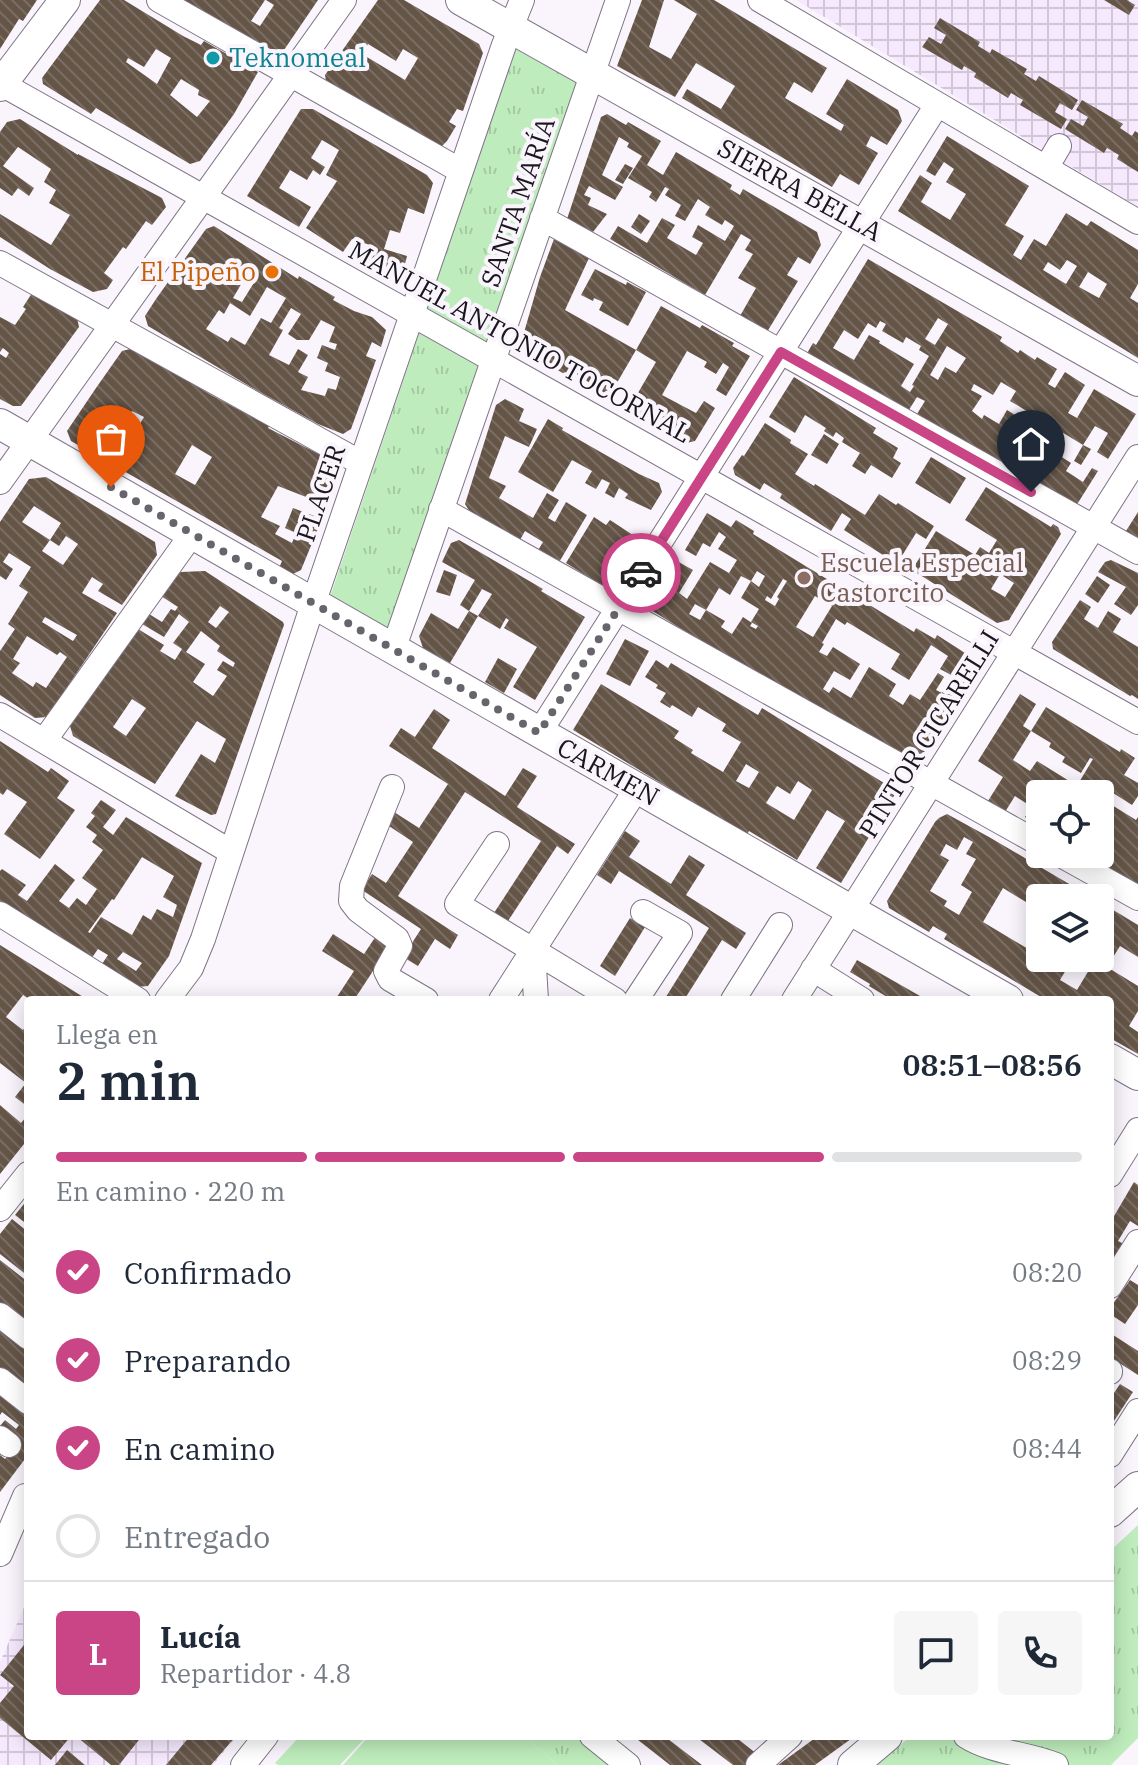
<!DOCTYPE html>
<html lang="es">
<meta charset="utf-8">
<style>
body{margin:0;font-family:"IBM Plex Serif",serif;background:#f6f6f7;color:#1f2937;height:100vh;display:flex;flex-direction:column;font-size:30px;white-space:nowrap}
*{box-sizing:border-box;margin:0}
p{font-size:26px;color:#747a83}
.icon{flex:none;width:44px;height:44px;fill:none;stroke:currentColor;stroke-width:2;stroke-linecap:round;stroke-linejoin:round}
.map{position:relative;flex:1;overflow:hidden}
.panel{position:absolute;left:24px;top:996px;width:1090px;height:744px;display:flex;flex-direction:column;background:#fff;border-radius:8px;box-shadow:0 4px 20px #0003}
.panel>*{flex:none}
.tools{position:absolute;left:1026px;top:780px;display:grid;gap:16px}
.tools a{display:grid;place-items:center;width:88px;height:88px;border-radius:8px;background:#fff;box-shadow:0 4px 20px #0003;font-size:40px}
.pin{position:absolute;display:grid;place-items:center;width:68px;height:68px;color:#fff;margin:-82px -34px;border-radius:50% 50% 50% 0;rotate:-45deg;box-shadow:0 0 8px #0007}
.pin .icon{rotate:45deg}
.courier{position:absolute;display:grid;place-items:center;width:80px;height:80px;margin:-40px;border:6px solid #ca4586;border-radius:50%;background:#fff;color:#222;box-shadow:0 2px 10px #0007}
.overview em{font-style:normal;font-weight:600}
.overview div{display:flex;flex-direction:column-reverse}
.overview{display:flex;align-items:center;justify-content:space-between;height:136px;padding:0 32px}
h1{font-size:52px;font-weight:600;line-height:60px}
.bar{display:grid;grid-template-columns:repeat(4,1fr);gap:12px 8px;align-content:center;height:96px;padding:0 32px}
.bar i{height:10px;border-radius:6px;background:#e0e1e3}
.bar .current{background:#ca4586}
.bar p{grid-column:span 4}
.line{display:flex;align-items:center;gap:20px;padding:0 32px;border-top:2px solid #e0e1e3}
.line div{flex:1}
.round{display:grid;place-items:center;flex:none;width:84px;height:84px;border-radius:8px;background:#f6f6f7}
ol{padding:0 32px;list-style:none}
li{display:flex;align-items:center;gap:24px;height:88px}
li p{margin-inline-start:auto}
li .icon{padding:8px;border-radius:50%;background:#ca4586;color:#fff;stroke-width:4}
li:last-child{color:#747a83}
li i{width:44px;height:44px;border:4px solid #e0e1e3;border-radius:50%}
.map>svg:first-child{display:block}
.industrial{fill:url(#industrial-grid)}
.grass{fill:url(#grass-tufts)}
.pitch{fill:#beecbc}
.building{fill:url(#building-back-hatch);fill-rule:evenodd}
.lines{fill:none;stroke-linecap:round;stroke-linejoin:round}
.minor-casing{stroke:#7e7384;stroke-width:26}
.major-casing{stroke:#7e7384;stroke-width:32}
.minor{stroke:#fff;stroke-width:24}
.major{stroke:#fff;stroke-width:30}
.done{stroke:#68646b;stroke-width:8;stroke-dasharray:0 14.4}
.route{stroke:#ca4586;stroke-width:10}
.culture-dot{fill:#0f9aa8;stroke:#faf5fd;stroke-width:3}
.food-dot{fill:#e8710a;stroke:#faf5fd;stroke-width:3}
.education-dot{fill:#8d6e63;stroke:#faf5fd;stroke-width:3}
.labels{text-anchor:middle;stroke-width:8;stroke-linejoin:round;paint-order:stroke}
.culture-label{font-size:26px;fill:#0d838f;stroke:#faf5fd;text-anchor:start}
.street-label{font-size:26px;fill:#1a161d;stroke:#faf5fd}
.food-label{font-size:26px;fill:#c56008;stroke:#faf5fd;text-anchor:end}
.education-label{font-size:26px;fill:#785e54;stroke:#faf5fd;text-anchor:start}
</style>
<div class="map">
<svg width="1138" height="1765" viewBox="0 0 1138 1765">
<defs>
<pattern id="industrial-grid" width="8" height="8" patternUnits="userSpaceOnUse" patternTransform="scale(2)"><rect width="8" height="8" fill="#f6e9fe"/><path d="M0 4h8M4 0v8" fill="none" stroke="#d2c7d9"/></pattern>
<pattern id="grass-tufts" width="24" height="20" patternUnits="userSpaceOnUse" patternTransform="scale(2)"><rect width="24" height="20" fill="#beecbc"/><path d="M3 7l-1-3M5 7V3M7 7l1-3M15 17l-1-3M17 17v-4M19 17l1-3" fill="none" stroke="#a3caa1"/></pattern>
<pattern id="building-back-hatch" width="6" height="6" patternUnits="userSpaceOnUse" patternTransform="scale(2)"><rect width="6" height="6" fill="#645547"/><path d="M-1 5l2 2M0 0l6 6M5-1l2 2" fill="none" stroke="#7a6e64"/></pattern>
</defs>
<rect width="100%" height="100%" fill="#faf5fd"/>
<!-- industrial -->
<path class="industrial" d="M796,0H1138V207Z
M28,1598V1736H237L213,1765H0V1662Z"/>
<!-- grass -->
<path class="grass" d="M516,46L578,82L388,632L330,597Z
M1138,1525V1738L1111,1765H876L911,1736H1110V1551Z
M525,1736H580L615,1765H557Z"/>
<!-- pitch -->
<path class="pitch" d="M300,1736H367L340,1765H278L275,1763Z
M369,1736H525L557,1765H343Z"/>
<!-- building -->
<path class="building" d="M0,0H37L23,21L19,19L0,49Z
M100,0H124L183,36L201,45L204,41L258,72L234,114L200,161L190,164L96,108L91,114L43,84L42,78ZM156,49L171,58L157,84L126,62L128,58L144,67ZM181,79L199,90L198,95L210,101L197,117L170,95Z
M180,0H265L251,21L260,26L274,5L266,0H318L284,50L268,53Z
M378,0H404L479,44L483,53L463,111L457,109L449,122L456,126L447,141L441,147L326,81L325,75ZM368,44L396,61L403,49L418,58L405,80L362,54Z
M642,0H664L649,47L671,59L697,14L674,0H714L827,68L812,93L794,82L785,98L841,131L844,125L826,114L847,79L898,110L902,121L887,145L871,136L866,146L878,153L859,185L840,174L832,187L682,98L687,89L721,109L735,86L696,63L675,97L617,66Z
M1104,0H1127L1135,5L1129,15Z
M940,18L980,42L978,46L990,53L992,49L1027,69L1024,74L1036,81L1039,76L1078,100L1072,110L1060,103L1055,112L1067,119L1061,129L1020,105L1023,100L1011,93L1008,98L974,77L976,73L964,66L962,70L922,47L929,37L941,44L946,35L934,28Z
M1082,100L1123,124L1120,128L1132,136L1135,131L1138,133V172L1117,159L1119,155L1107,148L1104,153L1065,129L1071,119L1083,126L1088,117L1076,110Z
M301,109H313L427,175L433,183L424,214L408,208L400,233L390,230L384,249L407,256L403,272L368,262L373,246L352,239L343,252L306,228L337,181L326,175L339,150L322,140L311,158L325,167L320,175L313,170L307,180L290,170L279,188L311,207L299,227L247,196Z
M607,114L626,125L628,122L661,141L647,165L663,175L676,152L732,185L730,189L740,195L743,189L817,232L821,245L810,264L798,257L787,275L798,281L767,332L740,316L756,288L738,278L753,254L745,250L751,240L741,234L705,295L610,239L618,226L647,243L662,218L675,225L667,238L696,255L703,243L692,237L698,225L725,241L734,226L725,220L722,225L705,215L710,207L698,199L685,221L675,216L681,205L665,195L669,189L665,187L656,202L649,197L652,192L628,178L642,156L627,147L629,143L619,137L602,175L623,187L615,200L589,186L584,195L591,198L588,205L607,214L593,232L567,219L601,117Z
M20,119L78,155V154L162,198L166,207L152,225L146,221L126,249L123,247L104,273L113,280L107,289L93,292L50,269L0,237V214L51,245L70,215L49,203L56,190L44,182L51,169L18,147L3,166L34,188L29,196L18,188L12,196L0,188V132L7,122Z
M947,136L1029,186L1005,225L1024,236L1013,255L1021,260L1034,239L1046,246L1066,213L1087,226L1091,221L1138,250V284L1130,298L1138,303V358L898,211L920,175L932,183L921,202L950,220L966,194L946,182L954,169L944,162L935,176L926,171ZM1067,260L1077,266L1066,284L1043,270L1048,262L1060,270ZM1088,272L1107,284L1099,298L1079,287Z
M625,164L633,168L623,184L615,180Z
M639,214L650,221L641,234L631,227Z
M214,226L298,279L299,276L335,297L333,300L354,311L372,317L386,330L381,347L372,342L366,356L376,360L351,429L343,434L318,424L251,387L148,326L145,316L156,299L206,229ZM246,276L255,281L242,302L233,298ZM267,287L286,298L271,323L261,318L245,345L231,337L228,342L206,329L219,310L224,314L230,303L250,316ZM291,308L301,314L288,334L297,340H309L321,320L335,327L329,342L337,344L335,350L322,345L317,358L328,363L325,371L340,377L336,390L328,388L325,396L301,390L308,377L298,372L308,355L298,349L289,365L269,355L283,330L279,328Z
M554,239L589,258L565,310L636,350L661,306L700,328L702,325L734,343L732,346L750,356L726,396L716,390L729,367L723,363L716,374L704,367L707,362L687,351L662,395L696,413L704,401L715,408L695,441L686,443L648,419L647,421L628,410L656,362L636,350L607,400L590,390L593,385L576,374L573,379L525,351L521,343L540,277Z
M868,259L1002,337L1000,341L1018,353L1020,350L1035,360L1037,357L1057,369L1048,384L1055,388L1065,372L1085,385L1068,413L1077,418L1094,389L1136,414L1108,459L1097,452L1108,433L1095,426L1083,445L1091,449L1081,465L1074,461L1083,445L1047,423L1036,441L1029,437L1015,461L1005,455L1000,463L917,414L925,401L917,397L907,413L806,355L813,343L816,345ZM938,318L948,324L935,345L925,339ZM880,321L886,324L882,331L903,343L906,337L921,346L919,350L929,356L912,385L914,386L910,392L901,386L914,364L879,343L880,341L869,335L854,360L833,348L844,330L858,339L868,323L876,328ZM947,346L966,358L956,373L945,367L938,380L930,375ZM1001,382L1016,391L1010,401L1030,413L1025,421L1007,410L999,424L984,415L982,419L972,411L982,396L971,390L974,384L993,395Z
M595,269L626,285L627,282L646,292L628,326L599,310L603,302L594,298L593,301L581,295Z
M34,290L77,318L79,327L21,406H13L0,399V354L6,358L9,353L3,348L0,352V317L15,325L26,309L23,307Z
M134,348L211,395L269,426L268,428L334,462L337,470L324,504L278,486L261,517L280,526L275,534L292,543L296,533L285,528L293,508L322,519L301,570L293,574L279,568L282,561L71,441L67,431L96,388L122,351ZM132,411L144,417L126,447L113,439ZM192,445L212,457L195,485L175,474Z
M794,377L876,428L873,433L898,448L893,458L901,463L892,478L871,465L865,474L852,466L860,453L842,442L844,438L836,432L833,437L824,431L826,428L805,415L795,433L769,417Z
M505,399L524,409L519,421L537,429L529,447L505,436L489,478L506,486L499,498L533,518L547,493L559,500L548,518L555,522L566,502L587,515L558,564L537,552L543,542L525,531L520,540L470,512L465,504L496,405Z
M548,419L563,428L562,430L639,474L659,483L662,492L651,510L625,498L628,494L619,488L614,498L605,493L610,483L602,479L596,489L585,483L592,471L572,460L553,492L518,472Z
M765,423L791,440L790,443L808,454L795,474L814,486L815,484L865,515L879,494L896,505L898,503L934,526L926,539L916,533L897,564L844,530L851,519L842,513L831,531L780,498L782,494L764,483L760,490L735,475L733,468L742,455L744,456Z
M824,434L839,444L827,464L811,455Z
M1054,452L1071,463L1066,471L1083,482L1092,468L1098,471L1076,506L1036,481Z
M931,457L966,478L950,504L915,483Z
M46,477L155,542L157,555L122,605L98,591L103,584L92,577L82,593L117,613L47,717L35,718L0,695V651L15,629L8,624L28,592L19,586L31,567L9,553L3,562L13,569L6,580L0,576V522L29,479ZM34,506L61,523L50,540L59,546L66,536L78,544L63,565L42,551L50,540L22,522ZM45,617L77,635L73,641L42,622ZM27,636L57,655L60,652L67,657L46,688L36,682L33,687L12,673L20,663L13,659Z
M986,487L1051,527L1053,524L1058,527L1061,534L1009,620L997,623L912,570L936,531L975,555L980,547L989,553L997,540L965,520ZM1013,559L1023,566L1018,574L1008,567L1003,576L1014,583L1005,597L991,589L1006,564L1009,565Z
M1138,512V540L1128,535L1126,531Z
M707,513L731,527L736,520L754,531L753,534L914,632L916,628L935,639L937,635L979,662L915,767L765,677L730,659L646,607L675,560L693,570L679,593L687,599L710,562L729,573L737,560L718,549L726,537L719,532L710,547L703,543L696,556L685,550ZM757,571L765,576L759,587L751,581L741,598L759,609L751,622L758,626L756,629L750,626L752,623L743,617L732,634L721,627L725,621L706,610L700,620L689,614L695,604L706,610L719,588L730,595L741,576L751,581ZM783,579L787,581L777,597L779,599L775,606L765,600L767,596L771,599ZM815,596L832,606L813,637L796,627ZM836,619L845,625L847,622L900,654L891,669L909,680L931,645L948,656L940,669L953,676L942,693L936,690L944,677L938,673L920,700L910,694L903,705L889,696L896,684L869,667L851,698L833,687L829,693L823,689L834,671L850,680L860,664L833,647L827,656L819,652L824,644L822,643Z
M594,517L606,525L610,520L636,537L606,588L566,563Z
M459,540L543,589L541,591L585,617L535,700L513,687L537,647L504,628L509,620L506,618L500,629L478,616L492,594L482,589L469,611L460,605L475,580L442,562L451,543Z
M1111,560L1138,573V605L1131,615L1114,604L1126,587L1098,572L1105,562Z
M444,570L457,575L450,596L436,592Z
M205,571L283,622L284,625L216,814L211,815L175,796L201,754L215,763L226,739L197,721L155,784L73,736L70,726L138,629L164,645L160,651L175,660L182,649L173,643L189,622L179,614L164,637L142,624L149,614L162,622L171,609L175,611L178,607L161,596L175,576L181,572ZM220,606L229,612L216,628L208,622ZM201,631L220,646L217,651L235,663L233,667L223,661L217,670L227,676L213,696L193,682L205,664L186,652ZM132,699L146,708L126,736L113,727Z
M1097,576L1110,585L1098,603L1085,594Z
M1080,600L1091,607L1084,619L1098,628L1108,611L1121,619L1113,632L1138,647V699L1132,695L1130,696L1053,649L1052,642Z
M469,611L478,616L450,663L423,648L419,636L431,613L458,629Z
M625,639L649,651L630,686L606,674Z
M498,658L517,669L504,693L485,682Z
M656,660L668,668L671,663L758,715L762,708L897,791L841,883L816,868L845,821L827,810L797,860L749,831L747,835L573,730L601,684L679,731L674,738L693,750L691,753L723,772L741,742L722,731L726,724L698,707L692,717L672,705L670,708L660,702L666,693L656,688L658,685L645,677ZM746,764L759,772L749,788L736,781ZM798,781L812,790L794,820L766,803L777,786L790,794Z
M1020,694L1036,704L1023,726L1031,731L1013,760L1030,771L1037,761L1074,784L1068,794H1040V826L1025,817L1032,807L1015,796L1005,812L988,801L1003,777L978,761Z
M1046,707L1120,752L1121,749L1135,758L1124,775L1138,783V796L1132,805L1113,793L1107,802L1100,798V794H1094L1078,784L1093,759L1090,758L1081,773L1062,762L1065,757L1049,747L1051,743L1031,731Z
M434,709L450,720L432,748L505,796L523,768L537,776L517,807L575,844L568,854L557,846L506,924L492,916L541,841L465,792L398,896L458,935L450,949L435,939L418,966L403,957L421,929L362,890L372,874L386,883L413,842L386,824L394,812L419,828L448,784L389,746L401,728L415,737Z
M0,741L48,772L51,768L69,781L57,798L75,810L40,859L4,834L27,802L7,789L3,795L0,793Z
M101,800L116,810L103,827L113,835L126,817L202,863L169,956L148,986L136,987L102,964L108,955L98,949L91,959L0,901V871L2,869L26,885L18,895L27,901L55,864L75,880L59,901L69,908L77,898L86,905L97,889L82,878L103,850L92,842L97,835L86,827L95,816L91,813ZM142,857L174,876L163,897L177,905L173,917L157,909L151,920L143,915L132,935L101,917L90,933L88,932L112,899L114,900ZM123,952L142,963L136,971L117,959Z
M1107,802L1136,820L1138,817V887L1085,854H1100V814Z
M947,814L989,837L1093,898H1040V933L1026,925L1039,903L1029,897L1026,902L1003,888L983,922L1040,956L1039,958L1055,968L1061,958H1073L1060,980L1077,990L1095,960L1091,958H1100V947L1104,940L1100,938V902L1138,925V957L1120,946L1107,967L1138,986V1011L1129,1026L1138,1032V1054L1110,1038V1000H1046L944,939L947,934L933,926L929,932L889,908L887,901L935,822L939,818ZM964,837L973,842L966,854L976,859L961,885L972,892L959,915L944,906L947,901L930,891L949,860L940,855L946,844L957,850Z
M625,831L640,841L629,857L671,884L689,855L705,865L686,895L746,933L736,949L722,940L684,1000H664L709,928L619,871L611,884L597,875Z
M630,918L645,927L615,976L600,966Z
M333,934L364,954L376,936L390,945L354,1000H335L354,971L322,951Z
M0,945L88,1000H31L23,995L6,1017L23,1030L28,1024V1107L15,1097L26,1083L0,1063Z
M857,960L927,1000H892L869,986L870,984L850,972Z
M0,1105L21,1123L28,1115V1139L0,1174Z
M1134,1182L1138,1185V1226L1130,1221L1118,1241L1128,1246L1118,1262L1110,1257V1223Z
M28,1199V1225L15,1215Z
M12,1219L28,1232V1276L0,1254V1234Z
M0,1260L28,1282V1326L0,1304Z
M1130,1280L1138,1285V1305L1125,1324L1110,1314V1308Z
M0,1329L28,1351V1395L0,1373Z
M1110,1333L1138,1351V1375L1110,1357Z
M1120,1384L1133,1392L1110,1427V1399Z
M0,1388L28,1410V1455L0,1492V1455L5,1459L16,1445L0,1432V1426L5,1420L16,1429L19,1425L2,1412L0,1415Z
M28,1640V1736H71L51,1760L0,1718V1703L14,1686L0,1675Z
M76,1736H142L119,1765H111Z
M190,1736H236L211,1765H166Z
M633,1736H664L702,1765H670Z
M695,1736H734L757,1754L749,1765H733Z
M818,1736H827L828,1738L830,1736H855L815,1765H778Z
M67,1750L85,1765H55Z"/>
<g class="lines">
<defs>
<path id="minor" d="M159,0L461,171
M760,0L1138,222
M0,83L1138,722
M1046,168L1059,146
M542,218L1138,552
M0,263L361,463
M0,482L344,0
M441,509L1040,844
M393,650L618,0
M0,715L231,852
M539,733L937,105
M44,741L192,534
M392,787L352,886L351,901L358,910L397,939L400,946L386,971L390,979L426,1000
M497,844L457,904L615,1000
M1059,854L1138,898
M0,914L138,1000
M533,950L536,1000
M813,969L862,1000
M167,1000L191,968L203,939L313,604L504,45L522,0
M501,1000L637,788
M636,1000L680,933L643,912
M733,1000L780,925
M794,1000L1138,457
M1110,1175L1138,1130
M0,1209L28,1174
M1110,1286L1138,1242
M0,1315L28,1337
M1110,1371V1372
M0,1380L28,1402
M0,1438L9,1445
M1110,1455L1138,1411
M0,1554L25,1496
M592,1736L628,1765
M966,1736C993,1753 1026,1753 1056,1765
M243,1765L266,1736
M758,1765L790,1736"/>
<path id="major" d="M461,0L1138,381
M0,86L65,0
M0,424L1008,1000
M1110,1059L1138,1075
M1110,1512L1138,1487
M853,1765L887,1736"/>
</defs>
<!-- minor casing -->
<use href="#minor" class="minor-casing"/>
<!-- major casing -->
<use href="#major" class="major-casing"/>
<!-- minor -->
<use href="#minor" class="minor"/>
<!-- major -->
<use href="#major" class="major"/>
</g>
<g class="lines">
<!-- done -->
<path class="done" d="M111,487L539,733L641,573"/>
<!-- route -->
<path class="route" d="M641,573L781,352L1031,492"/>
</g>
<!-- markers -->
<circle class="culture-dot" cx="213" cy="58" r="8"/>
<circle class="food-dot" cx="272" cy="272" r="8"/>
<circle class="education-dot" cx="804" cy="578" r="8"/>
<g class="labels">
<!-- culture labels -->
<g class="culture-label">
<text x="229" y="67">Teknomeal</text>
</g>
<!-- street labels -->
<g class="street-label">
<text transform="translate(800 190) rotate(29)" y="9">SIERRA BELLA</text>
<text transform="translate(518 202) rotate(-71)" y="9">SANTA MARÍA</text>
<text transform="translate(520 342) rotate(29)" y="9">MANUEL ANTONIO TOCORNAL</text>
<text transform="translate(321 493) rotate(-71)" y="9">PLACER</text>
<text transform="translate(929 734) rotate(-58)" y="9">PINTOR CICARELLI</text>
<text transform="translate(608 772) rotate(29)" y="9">CARMEN</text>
</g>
<!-- food labels -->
<g class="food-label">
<text x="256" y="281">El Pipeño</text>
</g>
<!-- education labels -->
<g class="education-label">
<text x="820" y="572">Escuela Especial<tspan x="820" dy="30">Castorcito</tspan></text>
</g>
</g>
</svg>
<div class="tools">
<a><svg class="icon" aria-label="locate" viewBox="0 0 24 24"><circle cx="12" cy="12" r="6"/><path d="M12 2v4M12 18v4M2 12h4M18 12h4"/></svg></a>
<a><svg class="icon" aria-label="layers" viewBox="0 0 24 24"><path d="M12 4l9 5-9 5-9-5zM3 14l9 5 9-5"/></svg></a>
</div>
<div class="pin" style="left:111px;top:487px;background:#ea580c"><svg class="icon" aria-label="bag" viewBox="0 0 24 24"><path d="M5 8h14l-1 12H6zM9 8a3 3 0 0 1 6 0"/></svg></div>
<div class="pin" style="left:1031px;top:492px;background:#1f2937"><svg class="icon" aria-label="home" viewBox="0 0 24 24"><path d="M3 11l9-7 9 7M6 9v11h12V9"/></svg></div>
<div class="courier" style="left:641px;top:573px"><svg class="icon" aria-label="car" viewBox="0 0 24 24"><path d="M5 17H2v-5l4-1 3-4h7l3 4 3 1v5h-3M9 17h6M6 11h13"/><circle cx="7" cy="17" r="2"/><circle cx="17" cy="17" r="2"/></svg></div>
<section class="panel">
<div class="overview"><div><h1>2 min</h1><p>Llega en</p></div><em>08:51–08:56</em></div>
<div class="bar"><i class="current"></i><i class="current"></i><i class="current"></i><i></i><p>En camino · 220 m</p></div>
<ol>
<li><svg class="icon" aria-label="check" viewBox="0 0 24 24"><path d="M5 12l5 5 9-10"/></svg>Confirmado<p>08:20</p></li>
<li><svg class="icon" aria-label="check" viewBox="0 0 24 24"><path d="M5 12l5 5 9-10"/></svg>Preparando<p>08:29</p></li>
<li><svg class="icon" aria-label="check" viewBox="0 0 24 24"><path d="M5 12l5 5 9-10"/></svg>En camino<p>08:44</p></li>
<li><i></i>Entregado</li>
</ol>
<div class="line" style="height:144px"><b class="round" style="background:#ca4586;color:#fff">L</b><div><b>Lucía</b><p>Repartidor · 4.8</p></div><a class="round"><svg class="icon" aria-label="chat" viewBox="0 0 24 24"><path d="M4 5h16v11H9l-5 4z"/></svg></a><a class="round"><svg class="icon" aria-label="phone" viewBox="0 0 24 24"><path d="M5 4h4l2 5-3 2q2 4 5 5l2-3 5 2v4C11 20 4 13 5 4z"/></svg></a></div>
</section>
</div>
